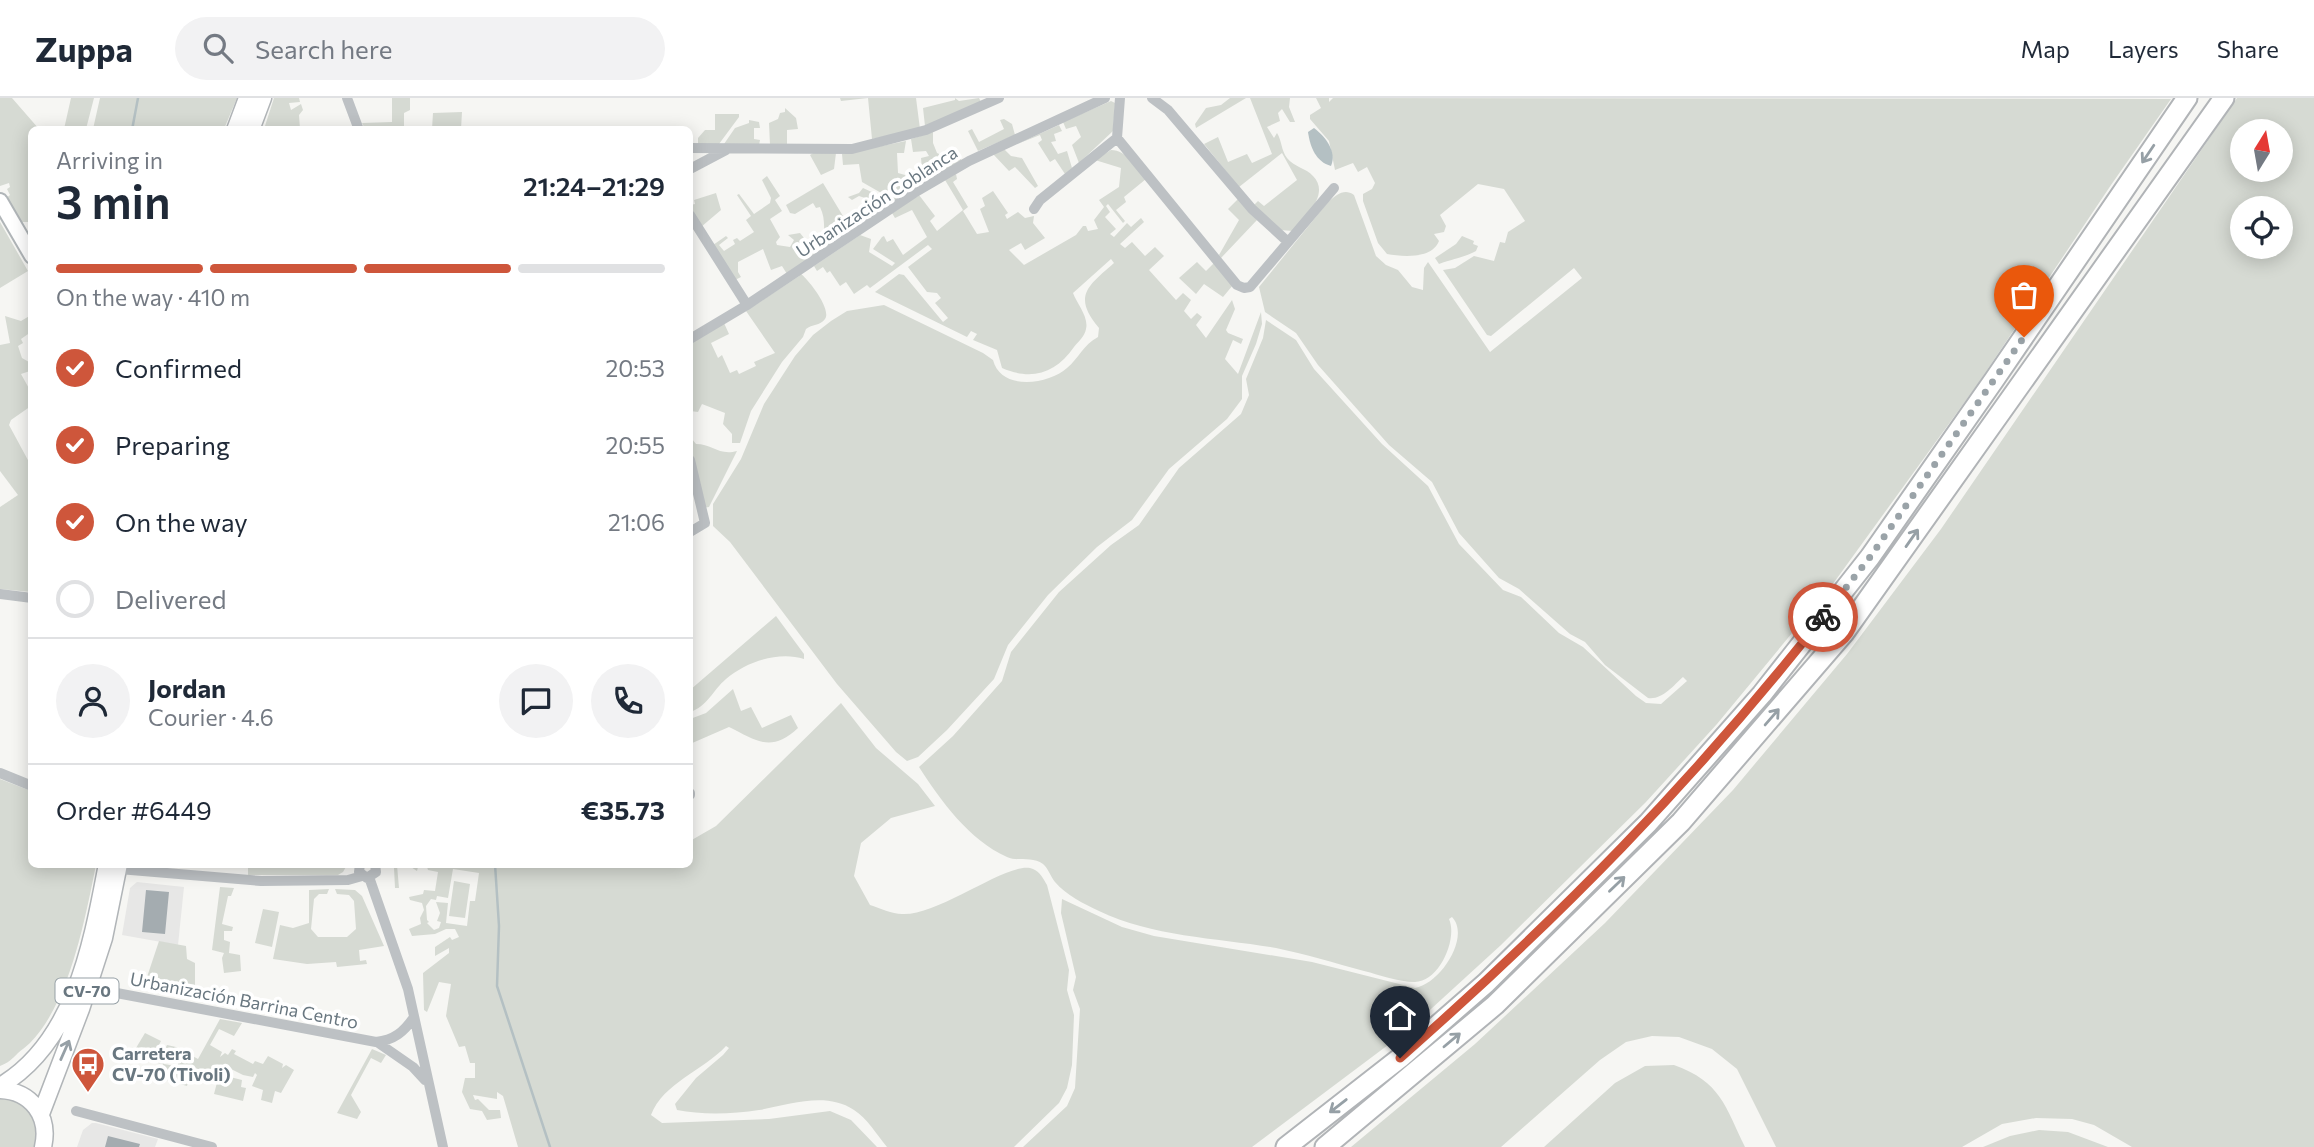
<!DOCTYPE html>
<meta charset="utf-8">
<style>
body{margin:0;font-family:Commissioner,sans-serif;background:#f2f2f3;color:#1f2937;height:100vh;display:flex;flex-direction:column;font-size:26px;white-space:nowrap}
*{box-sizing:border-box;margin:0}
p{font-size:23px;color:#747a83}
.icon{flex:none;width:38px;height:38px;fill:none;stroke:currentColor;stroke-width:2;stroke-linecap:round;stroke-linejoin:round}
.map{position:relative;flex:1;overflow:hidden}
.details{position:absolute;left:28px;top:28px;width:665px;height:742px;display:flex;flex-direction:column;background:#fff;border-radius:10px;box-shadow:0 4px 18px #0003}
.details>*{flex:none}
.needle{width:46px;rotate:11deg}
.fabs{position:absolute;left:2230px;top:21px;display:grid;gap:14px}
.fabs a{display:grid;place-items:center;width:63px;height:63px;border-radius:50%;background:#fff;box-shadow:0 4px 18px #0003;font-size:35px}
.pin{position:absolute;display:grid;place-items:center;width:60px;height:60px;color:#fff;margin:-72px -30px;border-radius:50% 50% 50% 0;rotate:-45deg;box-shadow:0 0 7px #0007}
.pin .icon{rotate:45deg}
.courier{position:absolute;display:grid;place-items:center;width:70px;height:70px;margin:-35px;border:5px solid #ce563b;border-radius:50%;background:#fff;color:#222;box-shadow:0 2px 9px #0007}
.summary em{font-style:normal;font-weight:600}
.summary div{display:flex;flex-direction:column-reverse}
.summary{display:flex;align-items:center;justify-content:space-between;height:119px;padding:0 28px}
h1{font-size:46px;font-weight:600;line-height:52px}
.bar{display:grid;grid-template-columns:repeat(4,1fr);gap:10px 7px;align-content:center;height:84px;padding:0 28px}
.bar i{height:9px;border-radius:5px;background:#e0e1e3}
.bar .selected{background:#ce563b}
.bar p{grid-column:span 4}
.line{display:flex;align-items:center;gap:18px;padding:0 28px;border-top:2px solid #e0e1e3}
.line div{flex:1}
.round{display:grid;place-items:center;flex:none;width:74px;height:74px;border-radius:37px;background:#f2f2f3}
ol{padding:0 28px;list-style:none}
li{display:flex;align-items:center;gap:21px;height:77px}
li p{margin-inline-start:auto}
li .icon{padding:7px;border-radius:50%;background:#ce563b;color:#fff;stroke-width:4}
li:last-child{color:#747a83}
li i{width:38px;height:38px;border:4px solid #e0e1e3;border-radius:50%}
header{display:flex;align-items:center;gap:42px;box-sizing:border-box;height:98px;padding:0 35px;background:#fff;border-bottom:2px solid #e0e1e3}
header strong{font-size:33px}
nav{display:flex;gap:38px;margin-inline-start:auto;font-size:24px}
.search{width:490px;height:63px;background:#f2f2f3;display:flex;align-items:center;gap:18px;box-sizing:border-box;padding:0 24px;border-radius:38px;color:#747a83;font-size:26px}
.map>svg:first-child{display:block}
.built{fill:#e7e7e6}
.green{fill:#d6dad3;fill-rule:evenodd}
.water{fill:#b4c0c3}
.lines{fill:none;stroke-linecap:round;stroke-linejoin:round}
.stream{stroke:#b4c0c3;stroke-width:2.5}
.building{fill:#a4acb0}
.secondary-casing{stroke:#b0b5b8;stroke-width:18}
.primary-casing{stroke:#b1b5b8;stroke-width:19}
.motorway-casing{stroke:#b1b4b7;stroke-width:23}
.minor{stroke:#bdc1c4;stroke-width:10}
.secondary{stroke:#fff;stroke-width:14}
.primary{stroke:#fff;stroke-width:16}
.motorway{stroke:#fff;stroke-width:19}
.oneway{stroke:#96a0a6}
.done{stroke:#9aa3a8;stroke-width:7;stroke-dasharray:0 12.6}
.route{stroke:#ce563b;stroke-width:9}
.labels{text-anchor:middle;stroke-width:7;stroke-linejoin:round;paint-order:stroke}
.shield{fill:#fff;stroke:#96a0a6;stroke-width:2}
.shield-label{font-size:16px;font-weight:bold;fill:#697780}
.street-label{font-size:18px;fill:#697780;stroke:#fff}
.poi-label{font-size:18px;font-weight:bold;fill:#697780;stroke:#fff;text-anchor:start}
</style>
<header>
<strong>Zuppa</strong>
<div class="search"><svg class="icon" aria-label="search" viewBox="0 0 24 24"><circle cx="10" cy="10" r="6"/><path d="M15 15l6 6"/></svg>Search here</div>
<nav><a>Map</a><a>Layers</a><a>Share</a></nav>
</header>
<div class="map">
<svg width="2314" height="1049" viewBox="0 0 2314 1049">
<rect width="100%" height="100%" fill="#f6f6f3"/>
<!-- built -->
<path class="built" d="M137,784L184,789L178,847L122,837L130,790Z
M92,1025H96L158,1041L155,1049H77L83,1032Z"/>
<!-- green -->
<path class="green" d="M0,0H12L39,31L32,32L31,124H20L6,100L10,97L7,91L10,89L9,85L0,88Z
M71,0H94L86,31H64Z
M100,0H237L224,31H93Z
M274,0H299L300,4L289,5L291,12L301,6L303,12L299,17L300,31H264Z
M392,0H410V12L404,15V30L423,31H393L392,29H376V31H365L362,25L392,24Z
M840,0H916L920,31L872,41L868,0L841,3Z
M955,0L959,3L979,0L981,4L925,28L923,10L955,2Z
M1230,0H1246L1196,30L1195,26L1206,10L1221,7Z
M1250,0H1290L1289,9L1295,24H1290L1282,11L1278,15L1280,23L1267,29L1274,40L1277,35C1282,43 1281,52 1287,60C1294,69 1306,70 1313,78C1331,96 1304,120 1293,133L1280,132L1254,107L1258,103L1264,108L1297,82L1282,55L1239,89L1204,46L1218,39L1228,64L1247,56L1252,65L1272,56Z
M1316,0H1329V4L1333,0L2171,1L2111,87L1977,287L1835,483L1717,626L1646,704L1501,847L1408,932L1252,1049H1023L1067,1008L1075,990L1080,911L1073,892L1076,879L1061,815L1062,801L1122,829L1154,838L1312,864L1415,890C1440,886 1471,839 1452,819L1449,821C1458,841 1439,884 1415,884C1398,884 1380,877 1364,873C1335,865 1305,856 1276,850C1218,840 1153,839 1099,813C1084,806 1066,797 1055,784C1051,779 1048,770 1043,766C1032,758 1018,764 1007,759C969,742 941,703 919,669L953,638L1002,583L1011,554L1059,494L1111,447L1139,427L1179,370L1241,316L1249,297L1246,281L1263,240L1266,222L1296,242L1314,271L1382,346L1428,388L1459,446L1503,492L1521,499L1559,535L1583,549L1636,598L1646,605L1661,606L1687,583L1683,579C1673,588 1662,602 1648,600L1605,567L1585,544L1570,536L1519,491L1499,480L1459,435L1432,384L1389,347L1318,267L1296,235L1265,214L1259,189L1328,104C1337,97 1344,90 1354,97L1376,158L1386,167L1398,172L1412,189L1423,192L1424,170L1428,164L1490,254L1582,180L1574,170L1491,238L1487,237L1443,172L1455,170L1474,158L1494,163L1500,144L1505,145L1508,134L1525,123L1504,91L1478,86L1440,117L1446,128L1444,134L1434,136L1439,143C1432,161 1403,159 1387,156L1378,145L1363,103V96L1372,91L1375,85L1367,69L1358,74L1353,65L1335,72L1329,43L1310,21V17L1321,10Z
M2237,0H2314V1049H2132L2094,1027L2072,1021L2036,1020L2002,1026L1962,1049H1776L1737,971L1712,951L1679,939L1652,938L1626,944L1600,962L1501,1049H1351L1475,946L1605,825L1733,692L1847,556L1941,431ZM2242,33H2280V72H2242ZM2242,110H2280V149H2242Z
M1111,3L1115,5L1113,33L1079,65L1072,47L1081,39L1076,28L1066,31L1063,24Z
M785,10L796,20L798,31L787,32V47H770L769,25L778,21L780,15L785,14Z
M462,14L461,31H432L433,15Z
M715,16H739V19L719,46H698V40L705,32H715Z
M1004,21L1012,26L1015,37L978,53L968,33L972,31L979,44L1004,31L1000,22Z
M749,22L759,24L760,30H754V41L760,42L759,47L724,46L735,30L749,25Z
M1059,27L1062,33L1054,36L1056,43L1051,44L1058,56L1067,53L1072,70L1065,76L1055,61L1050,64L1038,45L1042,42L1040,37L1015,47Z
M933,34V45L937,55L946,59L959,58L962,63L917,88L914,72L922,71L921,60L929,58L926,53L913,54L911,41Z
M906,43L904,55H897L898,75L905,77L910,93L889,107L883,96L862,84L859,66L843,67L842,56Z
M1004,51L1011,58L1022,60L1038,88L1035,90L1015,69L1009,73L993,56Z
M1111,52C1127,52 1136,70 1146,81L1124,99L1126,104L1116,112L1125,123L1123,125L1108,106L1106,108L1110,114L1105,119L1116,131L1110,136L1114,139L1127,125L1131,129L1141,120L1144,124L1120,146L1125,150L1132,144L1145,158L1155,149L1164,158L1149,172L1176,202L1183,195L1191,202L1184,213L1191,221L1197,215L1202,219L1196,227L1206,240L1232,202L1235,211L1226,232L1228,235L1243,241L1241,246L1233,242L1225,261L1238,276L1261,214L1262,226L1256,246L1242,278V301L1227,321L1169,371L1132,422L1097,449L1048,497L1008,547L994,581L947,632L918,659L907,663L896,654L837,586L730,444L713,428V406L741,361L764,306L795,258L813,237L831,223L847,213L884,207L983,255L993,262C1001,293 1048,287 1067,270C1079,260 1083,247 1098,239L1099,230C1072,198 1088,188 1114,165L1111,161L1073,195C1077,206 1089,219 1086,231C1085,238 1078,244 1074,249C1056,275 1032,283 1002,270L997,252L973,242L977,236L971,233L967,239L875,194L899,176L904,177L943,224L948,220L935,205L941,200L937,195L927,194L908,169L932,151L928,147L870,190L867,187L854,196L846,184L840,188L830,173L827,175L823,169L817,173L814,168L860,137L871,141L869,154L892,168L895,165L873,151L882,139L884,138L887,144L893,141L903,157L927,139L912,112L895,120L892,115L919,97L935,118L930,123L937,133L963,112L945,82L956,76L957,81L953,84L968,109L963,113L977,136L989,134L980,111L985,108L982,100L993,93L1008,115L1005,117L1007,121L1018,114L1025,120L1034,118L1033,125L1045,140L1025,152L1021,145L1009,152L1024,167L1076,137L1083,128H1086L1088,133L1098,131L1094,122L1104,109L1099,102L1119,89L1121,70L1095,62Z
M815,54L836,55L834,71L821,77L810,57Z
M767,78L780,98L775,102L782,113L770,121L780,139L776,144L777,147L790,149L794,142L788,137L800,135L817,156L787,176L782,168L771,172L763,151L738,164V174L741,179L735,182L713,147L726,138L728,140L719,147L724,153L735,146L733,142L737,140L740,143L754,134L746,122L751,118L737,97L739,96L754,116L770,105L771,100L762,82Z
M823,85L846,123L865,108V100L859,98L852,102L848,99L859,95L863,90L876,96L886,109L826,150C822,134 827,123 820,109L816,110L813,105L795,116L790,115L786,107Z
M716,95L721,112L701,129L690,107L695,106L694,102Z
M1238,101L1257,122L1221,160L1219,157L1239,122L1228,111Z
M0,124L28,173L0,190Z
M1462,138L1474,143L1473,146L1478,148L1476,153C1463,160 1452,161 1439,166L1435,160L1456,146Z
M1197,164L1206,173L1215,164L1233,187L1223,199L1204,186L1196,196L1179,180Z
M800,175C808,181 832,211 825,221C820,228 812,226 806,231L803,239L782,264L751,313L740,345H732V336L723,326L725,315L702,306L698,314L690,313V246L724,225L729,236L711,245L718,260L722,257L730,275L737,272L739,276L756,268L754,264L775,255L746,213L799,178Z
M31,217V234L21,241L23,245L18,248L22,260L29,264L30,273L21,276L31,294V308L11,322L9,327L29,364L31,363V494L0,491V409L18,397L0,373V247L10,245L5,218L21,223Z
M692,341L696,346C712,346 719,358 737,353L709,409L703,410L690,347Z
M776,518L804,556V561C778,553 746,564 726,581C713,592 707,609 690,614V592Z
M733,591L741,613L751,609L762,630L791,617L798,630C771,655 757,643 729,629L690,646V621L706,615Z
M841,605L876,650L918,686L935,708L891,720L861,745L854,778L870,807C880,810 892,816 902,816C940,818 1010,761 1033,771C1040,774 1043,780 1047,787L1069,872L1067,892L1074,917L1072,967L1067,990L1059,1005L1014,1049H887C877,1037 867,1020 854,1012C825,993 790,1007 759,1012C733,1016 702,1017 677,1012L675,1006L696,980L723,957L729,950L726,948C704,972 663,985 651,1017L662,1025L769,1021L830,1013L851,1022L877,1049H518L503,998L497,994V1001L473,997L475,1002L478,1001L489,1012H500L501,1020L487,1022L482,1013L470,1011L462,994L465,980H475V965H470L465,948L459,949L446,918L451,886L439,884L427,914L424,912L423,875L449,855V850L435,858V849L450,839L452,842L459,839L455,831H446L435,836L412,838L409,831L421,826L420,820L424,812L422,805L410,802L409,799L423,796L424,792L435,793L438,774L428,772L427,769H418L417,773L408,767H397L399,790H395L394,770L382,767L690,766V743L716,728ZM453,771L479,775L475,803H470L467,828L446,825L448,805L436,804L440,815L437,823L441,824L439,830L434,832L427,825L429,824L427,822L426,808L431,801L436,802L437,798L448,800Z
M0,681L31,693L32,766L96,767C85,821 70,904 30,945C26,949 21,952 18,955C12,961 8,965 0,968Z
M248,767H347L343,774L338,777H248Z
M454,783L470,786L465,820L449,818Z
M220,789L234,790L231,798H228L222,826L233,829L232,833H224V842L230,844L229,855L240,857L241,873L224,875L222,860L224,855L212,852Z
M329,791L327,796H319L314,801L311,831L318,839H347L356,831L354,803L349,797L337,796L335,791L355,792L362,798L384,848L359,852L360,863L366,862L367,866L337,869L336,864L307,866L273,861L280,827L293,830L309,825V792Z
M263,811L279,814L272,849L255,845Z
M159,843L186,848L187,861L195,865V892L214,891L216,905L143,891Z
M220,921L242,925L234,938L219,931L210,947L222,954L220,959L225,955L228,957L232,951L236,953L234,956L253,966L255,963L263,966L268,958L283,966L282,970L286,967L294,972L281,995L275,993L272,1005L261,1002L263,992L252,988L257,977L255,975L253,979L243,977L227,969L222,977L242,982L241,989L246,990L243,1003L214,996L219,977L178,969V964L165,962L164,966L175,968L174,974L190,977L187,988L159,980L163,966L130,960L145,935L161,943L158,949L164,953L167,947L176,949L198,961Z
M372,951L386,957L381,965L371,960L351,997L361,1014L357,1021L337,1015Z
M1674,967C1721,984 1725,1008 1745,1049H1544L1615,985L1645,968Z
M0,997L27,1006L39,1027L36,1049H0Z
M2039,1032L2068,1034L2108,1049H1983L2010,1038Z"/>
<!-- water -->
<path class="water" d="M1314,30C1326,39 1337,54 1331,68C1316,64 1310,49 1308,34Z"/>
<g class="lines">
<!-- stream -->
<path class="stream" d="M132,32L138,0
M495,766L499,828L497,888L550,1049"/>
</g>
<!-- building -->
<path class="building" d="M146,792L169,794L165,836L142,834Z
M108,1038L140,1046L139,1049H105Z"/>
<g class="lines">
<defs>
<path id="secondary" d="M0,103L32,158"/>
<path id="primary" d="M235,32L247,0
M251,32L263,0
M0,988C75,944 92,845 107,766
M0,992C32,993 50,1019 43,1049
M41,1016L81,911L104,840L119,766"/>
<path id="motorway" d="M1286,1049L1400,960L1486,885L1648,725L1762,596L1870,459L1994,282L2187,0
M1325,1049L1495,907L1681,724L1844,535L2224,0"/>
</defs>
<!-- secondary casing -->
<use href="#secondary" class="secondary-casing"/>
<!-- primary casing -->
<use href="#primary" class="primary-casing"/>
<!-- motorway casing -->
<use href="#motorway" class="motorway-casing"/>
<!-- minor -->
<path class="minor" d="M347,0L359,32
M1152,0L1168,12L1252,111L1288,144
M1117,40L1237,187L1244,190L1250,189L1334,90
M690,50L852,51L926,32L999,0
M690,71L726,52
M1034,111L1040,102L1117,40L1120,0
M690,117L747,207L690,241
M747,207L914,95L969,63L1105,0
M690,362L705,425L690,434
M0,496L32,500
M0,675L32,688
M690,695V697
M360,766L359,774L367,780L376,774L375,766
M119,771L261,783L348,782L362,778
M369,779L408,891L443,1049
M106,893L376,944C394,942 404,934 414,919
M377,944L413,969L425,982
M76,1013L212,1049"/>
<!-- secondary -->
<use href="#secondary" class="secondary"/>
<!-- primary -->
<use href="#primary" class="primary"/>
<!-- motorway -->
<use href="#motorway" class="motorway"/>
</g>
<!-- one-way arrows -->
<defs><path id="oneway-shaft" d="M-6 0H5M1.5-3L5.5 0L1.5 3" fill="none" stroke-width="1.6" stroke-linecap="round" stroke-linejoin="round" transform="scale(1.75)"/></defs>
<g class="oneway">
<use href="#oneway-shaft" transform="translate(2148 56) rotate(124)"/>
<use href="#oneway-shaft" transform="translate(1912 440) rotate(-55)"/>
<use href="#oneway-shaft" transform="translate(1772 619) rotate(-49)"/>
<use href="#oneway-shaft" transform="translate(1617 786) rotate(-44)"/>
<use href="#oneway-shaft" transform="translate(1452 942) rotate(-40)"/>
<use href="#oneway-shaft" transform="translate(65 952) rotate(-66)"/>
<use href="#oneway-shaft" transform="translate(1338 1008) rotate(142)"/>
</g>
<g class="lines">
<!-- done -->
<path class="done" d="M1823,519L1870,459L2024,239"/>
<!-- route -->
<path class="route" d="M1400,960C1556,823 1695,682 1823,519"/>
</g>
<!-- icons -->
<defs>
<symbol id="bus-pin" viewBox="-11 -11 22 30"><path d="M0 17L-7.5 6A9.5 9.5 0 1 1 7.5 6Z" fill="#ce563b" stroke="#fff"/><path d="M-5-6H5V4H4V6H2V4H-2V6H-4V4H-5ZM-3.5-4V0h7V-4ZM-3.5 1.2v1.5H-2V1.2ZM2 1.2v1.5H3.5V1.2Z" fill="#fff"/></symbol>
</defs>
<g fill-rule="evenodd">
<use href="#bus-pin" x="69" y="947" width="38" height="52"/>
</g>
<g class="labels">
<!-- shield labels -->
<rect class="shield" x="55.5" y="880.5" width="63" height="25" rx="5"/>
<g class="shield-label">
<text x="87" y="899">CV-70</text>
</g>
<!-- street labels -->
<g class="street-label">
<text transform="translate(877 104) rotate(-33)" y="6">Urbanización Coblanca</text>
<text transform="translate(244 903) rotate(11)" y="6">Urbanización Barrina Centro</text>
</g>
<!-- poi labels -->
<g class="poi-label">
<text x="112" y="962">Carretera<tspan x="112" dy="21">CV-70 (Tivoli)</tspan></text>
</g>
</g>
</svg>
<div class="fabs">
<a><svg class="needle" viewBox="-14 -14 28 28"><path d="M0-13l5 13h-10z" fill="#e53935"/><path d="M0 13l5-13h-10z" fill="#747a83"/></svg></a>
<a><svg class="icon" aria-label="locate" viewBox="0 0 24 24"><circle cx="12" cy="12" r="6"/><path d="M12 2v4M12 18v4M2 12h4M18 12h4"/></svg></a>
</div>
<div class="pin" style="left:2024px;top:239px;background:#ea580c"><svg class="icon" aria-label="bag" viewBox="0 0 24 24"><path d="M5 8h14l-1 12H6zM9 8a3 3 0 0 1 6 0"/></svg></div>
<div class="pin" style="left:1400px;top:960px;background:#1f2937"><svg class="icon" aria-label="home" viewBox="0 0 24 24"><path d="M3 11l9-7 9 7M6 9v11h12V9"/></svg></div>
<div class="courier" style="left:1823px;top:519px"><svg class="icon" aria-label="bike" viewBox="0 0 24 24"><circle cx="6" cy="16" r="4"/><circle cx="18" cy="16" r="4"/><path d="M6 16l4-8h5l3 8M10 8l3 8H6M13 5h3"/></svg></div>
<section class="details">
<div class="summary"><div><h1>3 min</h1><p>Arriving in</p></div><em>21:24–21:29</em></div>
<div class="bar"><i class="selected"></i><i class="selected"></i><i class="selected"></i><i></i><p>On the way · 410 m</p></div>
<ol>
<li><svg class="icon" aria-label="check" viewBox="0 0 24 24"><path d="M5 12l5 5 9-10"/></svg>Confirmed<p>20:53</p></li>
<li><svg class="icon" aria-label="check" viewBox="0 0 24 24"><path d="M5 12l5 5 9-10"/></svg>Preparing<p>20:55</p></li>
<li><svg class="icon" aria-label="check" viewBox="0 0 24 24"><path d="M5 12l5 5 9-10"/></svg>On the way<p>21:06</p></li>
<li><i></i>Delivered</li>
</ol>
<div class="line" style="height:126px"><a class="round"><svg class="icon" aria-label="person" viewBox="0 0 24 24"><circle cx="12" cy="8" r="4"/><path d="M4 21q1-7 8-7t8 7"/></svg></a><div><b>Jordan</b><p>Courier · 4.6</p></div><a class="round"><svg class="icon" aria-label="chat" viewBox="0 0 24 24"><path d="M4 5h16v11H9l-5 4z"/></svg></a><a class="round"><svg class="icon" aria-label="phone" viewBox="0 0 24 24"><path d="M5 4h4l2 5-3 2q2 4 5 5l2-3 5 2v4C11 20 4 13 5 4z"/></svg></a></div>
<div class="line" style="height:91px"><div>Order #6449</div><b>€35.73</b></div>
</section>
</div>
